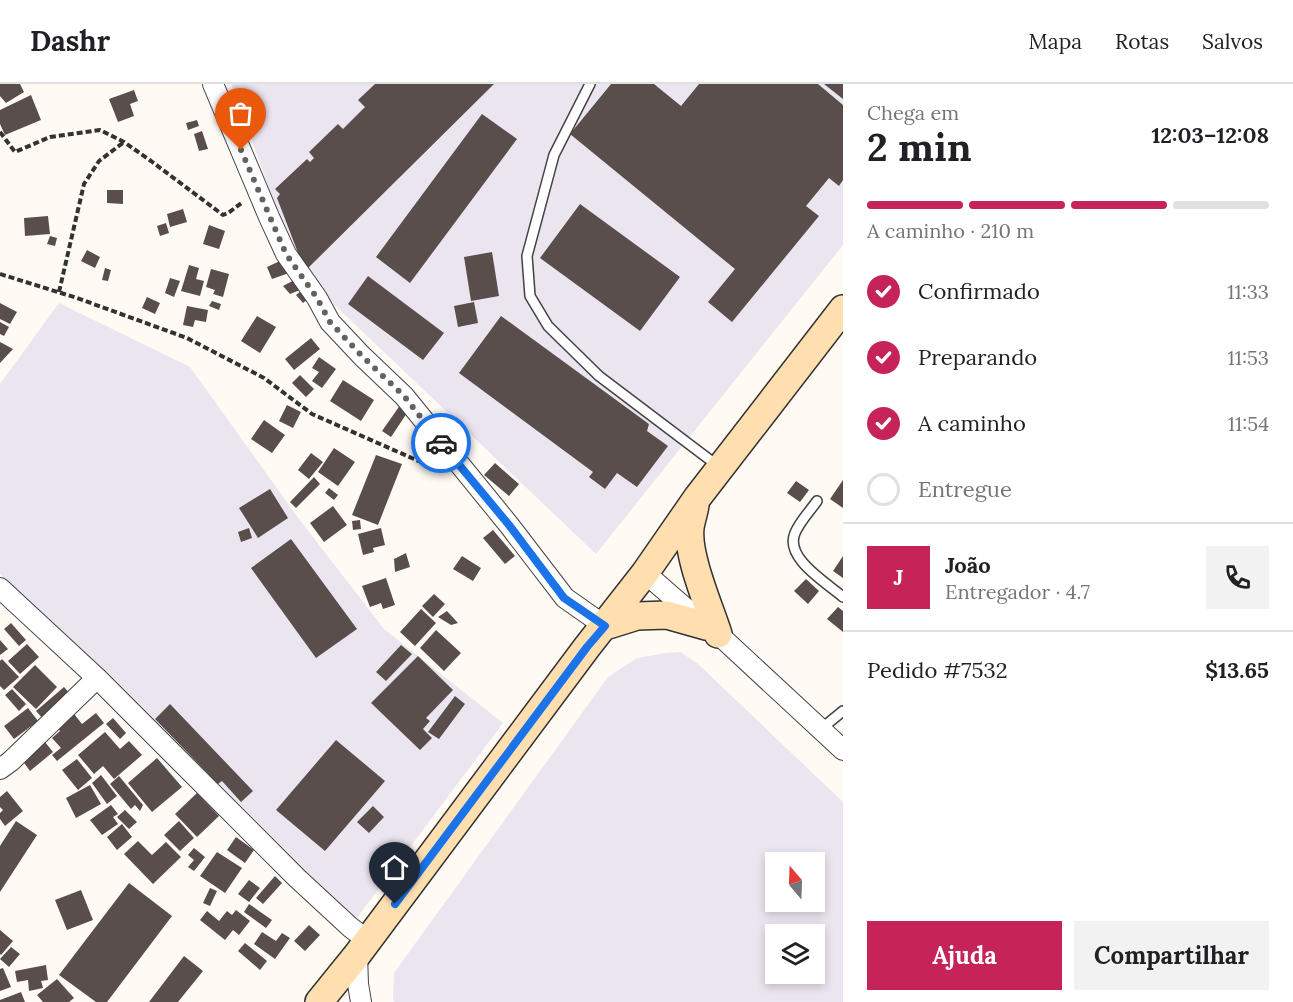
<!DOCTYPE html>
<html lang="pt">
<meta charset="utf-8">
<style>
body{margin:0;font-family:Lora,serif;background:#f2f2f2;color:#202124;height:100vh;display:flex;flex-direction:column;font-size:22px;white-space:nowrap}
*{box-sizing:border-box;margin:0}
p{font-size:20px;color:#757577}
.icon{flex:none;width:33px;height:33px;fill:none;stroke:currentColor;stroke-width:2;stroke-linecap:round;stroke-linejoin:round}
.map{position:relative;flex:1;overflow:hidden}
.details{display:flex;flex-direction:column;background:#fff;width:450px}
.details>*{flex:none}
.needle{width:39px;rotate:341deg}
.tools{position:absolute;left:765px;top:768px;display:grid;gap:12px}
.tools a{display:grid;place-items:center;width:60px;height:60px;border-radius:0px;background:#fff;box-shadow:0 3px 9px #0003;font-size:30px}
.pin{position:absolute;display:grid;place-items:center;width:51px;height:51px;color:#fff;margin:-62px -26px;border-radius:50% 50% 50% 0;rotate:-45deg;box-shadow:0 0 6px #0007}
.pin .icon{rotate:45deg}
.courier{position:absolute;display:grid;place-items:center;width:60px;height:60px;margin:-30px;border:4px solid #1a73e8;border-radius:50%;background:#fff;color:#222;box-shadow:0 2px 8px #0007}
.summary em{font-style:normal;font-weight:700}
.summary div{display:flex;flex-direction:column-reverse}
.summary{display:flex;align-items:center;justify-content:space-between;height:102px;padding:0 24px}
h1{font-size:39px;font-weight:700;line-height:45px}
.bar{display:grid;grid-template-columns:repeat(4,1fr);gap:9px 6px;align-content:center;height:72px;padding:0 24px}
.bar i{height:8px;border-radius:4px;background:#e0e0e0}
.bar .active{background:#c62359}
.bar p{grid-column:span 4}
.line{display:flex;align-items:center;gap:15px;padding:0 24px;border-top:2px solid #e0e0e0}
.line div{flex:1}
.round{display:grid;place-items:center;flex:none;width:63px;height:63px;border-radius:0px;background:#f2f2f2}
ol{padding:0 24px;list-style:none}
li{display:flex;align-items:center;gap:18px;height:66px}
li p{margin-inline-start:auto}
li .icon{padding:6px;border-radius:50%;background:#c62359;color:#fff;stroke-width:4}
li:last-child{color:#757577}
li i{width:33px;height:33px;border:3px solid #e0e0e0;border-radius:50%}
.action{display:flex;gap:12px;margin-top:auto;padding:12px 24px}
.action a{flex:1;height:69px;border-radius:0px;background:#c62359;color:#fff;font-size:24px;font-weight:700;line-height:69px;text-align:center}
.action a+a{background:#f2f2f2;color:#202124}
header{display:flex;align-items:center;gap:36px;box-sizing:border-box;height:84px;padding:0 30px;background:#fff;border-bottom:2px solid #e0e0e0}
header strong{font-size:28px}
nav{display:flex;gap:33px;margin-inline-start:auto;font-size:21px}
main{display:flex;flex:1;min-height:0}
.map>svg:first-child{display:block}
.industrial{fill:#ebe5ef;fill-rule:evenodd}
.building{fill:#5a4e4c}
.lines{fill:none;stroke-linecap:round;stroke-linejoin:round}
.service-casing{stroke:#434343;stroke-width:12}
.minor-casing{stroke:#434343;stroke-width:22}
.secondary-casing{stroke:#323232;stroke-width:30}
.path{stroke:#323232;stroke-width:4;stroke-dasharray:6 3;stroke-linecap:butt}
.service{stroke:#fff;stroke-width:9}
.minor{stroke:#fff;stroke-width:20}
.secondary{stroke:#ffdfaf;stroke-width:27}
.done{stroke:#646260;stroke-width:6;stroke-dasharray:0 10.8}
.route{stroke:#1a73e8;stroke-width:8}
</style>
<header>
<strong>Dashr</strong>
<nav><a>Mapa</a><a>Rotas</a><a>Salvos</a></nav>
</header>
<main>
<div class="map">
<svg width="843" height="918" viewBox="0 0 843 918">
<rect width="100%" height="100%" fill="#fffaf4"/>
<!-- industrial -->
<path class="industrial" d="M231,0H843V161L596,470L300,188Z
M59,219L190,283L299,435L384,545L503,639L350,843L0,490V300Z
M680,568L697,579L843,718V918H394L393,915L394,889L608,593L637,574L666,569ZM814,778V818H776V778ZM814,850V890H776V850Z"/>
<!-- building -->
<path class="building" d="M0,0H20L24,8L6,19L0,12Z
M375,0H494L305,187L277,114L280,110L275,105L307,75L310,78L314,74L309,68L338,40L343,45L365,23L358,16Z
M611,0H654L681,22L699,0H818L843,21V96L839,102L829,94L806,122L819,132L732,238L708,218L735,185L570,50Z
M824,0H843V15Z
M134,6L138,17L130,20L134,32L118,38L109,15Z
M31,11L41,36L5,51L0,40V26Z
M482,30L517,55L410,199L376,173Z
M197,36L199,42L188,46L186,39Z
M202,47L208,65L199,67L194,50Z
M107,106H123V120L107,119Z
M580,120L680,193L640,247L540,174Z
M183,125L187,138L170,143L167,130Z
M48,132L50,150L25,152L24,134Z
M166,139L169,149L160,152L157,142Z
M209,141L225,147L219,165L203,160Z
M50,152L57,154L55,162L47,160Z
M87,166L100,173L95,184L81,177Z
M492,168L499,212L471,217L464,173Z
M282,176L289,189L272,195L267,183Z
M189,181L199,184L196,195L204,197L200,212L181,207Z
M105,184L111,186L108,197L102,196Z
M211,185L229,190L223,213L213,210L215,206L206,203Z
M368,192L444,249L423,276L348,220Z
M170,194L180,197L174,213L165,209Z
M298,194L305,204L290,210L283,202Z
M305,204L312,212L303,219L296,211Z
M147,213L160,219L155,230L142,224Z
M212,217L221,220L219,226L209,222Z
M474,218L478,239L458,243L454,222Z
M0,219L17,228L10,240L0,235Z
M187,222L208,226L206,238L195,236L193,243L183,241Z
M257,232L276,243L260,269L241,257Z
M501,232L649,340L647,347L668,362L637,403L617,389L605,405L589,393L593,388L459,289Z
M0,238L9,243L4,252L0,250Z
M311,254L320,265L294,286L285,275Z
M0,258L13,265L0,279Z
M319,273L336,285L322,304L312,297L319,288L312,284Z
M300,291L314,305L306,313L292,299Z
M343,296L374,316L361,337L330,317Z
M403,317L411,323L391,353L382,347Z
M287,321L301,328L293,344L279,337Z
M264,336L285,351L272,369L251,355Z
M334,364L355,378L338,402L318,388Z
M311,369L323,378L309,395L298,386Z
M376,371L402,380L378,441L352,431Z
M495,379L519,400L509,412L484,391Z
M314,393L320,400L296,424L290,418Z
M843,396V424L830,415Z
M796,397L809,406L800,418L787,409Z
M329,404L338,411L334,416L325,409Z
M270,405L288,434L258,454L239,424Z
M333,422L347,441L324,458L310,439Z
M360,436L361,445L353,446L352,437Z
M249,444L252,454L241,458L238,448Z
M381,444L385,461L373,464L374,468L363,471L358,450Z
M493,446L515,472L505,480L483,454Z
M291,455L357,545L316,574L251,484Z
M406,469L410,483L395,488L394,475Z
M462,472L481,484L473,497L453,485Z
M843,472V494L833,487Z
M386,494L395,521L383,525L381,519L370,523L362,502Z
M806,495L819,507L808,520L794,507Z
M434,510L445,520L433,533L422,522Z
M838,523L843,527V548L827,535Z
M421,525L436,539L415,562L400,548Z
M447,527L458,539L451,541L438,533Z
M11,539L26,556L19,562L4,545Z
M436,546L461,569L444,587L420,564Z
M0,556L8,565L0,571Z
M27,560L39,573L20,590L8,577Z
M401,561L412,570L386,597L376,588Z
M418,572L453,606L426,634L430,637L423,645L432,654L420,666L371,619Z
M2,575L19,593L4,606L0,602V577Z
M35,581L57,603L36,625L13,603Z
M64,603L72,612L44,636L36,627Z
M12,605L26,620L19,627L5,611Z
M455,612L465,620L439,655L428,648Z
M170,620L253,707L241,718L222,697L218,700L155,635Z
M28,624L38,637L14,655L4,642Z
M71,626L82,640L96,629L104,639L57,677L52,671L61,664L52,654L60,647L54,639Z
M113,634L126,649L120,655L106,640Z
M105,648L120,665L129,657L142,671L114,695L103,682L94,690L78,671Z
M336,656L385,697L325,767L276,726Z
M45,658L53,668L30,687L22,676Z
M157,674L182,703L152,728L128,699Z
M77,675L92,694L78,706L62,686Z
M101,691L117,712L107,720L92,699Z
M119,692L143,721L140,727L135,721L131,725L110,700Z
M90,701L101,720L76,734L66,714Z
M7,707L23,727L5,742L0,735V729L3,726L0,723V713Z
M197,709L219,732L197,753L175,730Z
M111,721L118,730L113,733L118,740L102,751L90,736Z
M373,722L384,733L369,749L357,738Z
M125,726L137,738L129,745L117,733Z
M16,737L37,751L0,808V762Z
M179,737L194,754L180,767L164,751Z
M122,740L132,753L117,766L107,753Z
M236,753L254,766L245,779L227,766Z
M138,757L152,771L166,758L181,773L153,800L124,770Z
M194,764L205,773L194,787L188,783L194,776L188,771Z
M217,768L242,784L225,809L200,792Z
M275,792L282,799L263,820L256,814Z
M249,796L260,804L249,818L238,810Z
M129,799L172,832L107,918H96L59,891Z
M210,804L217,807L210,822L203,819Z
M81,806L93,836L67,846L55,816Z
M249,820L272,836L266,844L244,828Z
M236,826L250,837L239,851L233,846L225,856L200,836L207,827L219,837L227,827L232,831Z
M309,841L320,851L305,867L294,857Z
M0,846L13,857L1,871L0,870Z
M262,848L276,857L282,849L290,854L275,875L254,860Z
M245,859L267,877L260,886L238,867Z
M11,863L20,870L9,883L0,875Z
M184,872L203,887L178,918H149Z
M46,881L48,896L41,897L43,904L29,907L28,896L17,898L15,887Z
M3,884L11,903L0,907V885Z
M57,895L74,914L69,918H43L37,911Z
M21,908L25,918H0V916Z"/>
<g class="lines">
<defs>
<path id="service" d="M590,0L554,71L527,172L530,212L548,242L599,292L718,382
M817,417C810,427 800,437 795,449C784,474 827,499 843,513
M821,645L843,627"/>
<path id="minor" d="M213,0L269,133L286,170L317,214L330,238L362,272L404,312L509,441L565,514L605,542
M645,489L706,542L718,550L843,666
M0,504L97,594L297,794L350,843L367,856
M0,685L11,677L97,594
M357,871L358,900L361,918"/>
<path id="secondary" d="M695,421C694,429 691,436 690,444C687,472 709,522 718,550
M605,542L637,532L667,531L706,542
M319,918L357,871L587,563L645,489L697,414L843,225"/>
</defs>
<!-- service casing -->
<use href="#service" class="service-casing"/>
<!-- minor casing -->
<use href="#minor" class="minor-casing"/>
<!-- secondary casing -->
<use href="#secondary" class="secondary-casing"/>
<!-- path -->
<path class="path" d="M0,48L15,68L50,53L100,46L124,58L151,77L223,131L228,129L243,118
M0,190L77,214L187,254L264,294L312,330L439,386
M59,208L84,100L99,77L124,58"/>
<!-- service -->
<use href="#service" class="service"/>
<!-- minor -->
<use href="#minor" class="minor"/>
<!-- secondary -->
<use href="#secondary" class="secondary"/>
</g>
<g class="lines">
<!-- done -->
<path class="done" d="M241,66L286,170L317,214L330,238L362,272L404,312L441,359"/>
<!-- route -->
<path class="route" d="M395,820L587,563L605,542L564,514L509,441L441,359"/>
</g>
</svg>
<div class="tools">
<a><svg class="needle" viewBox="-14 -14 28 28"><path d="M0-13l5 13h-10z" fill="#e53935"/><path d="M0 13l5-13h-10z" fill="#757577"/></svg></a>
<a><svg class="icon" aria-label="layers" viewBox="0 0 24 24"><path d="M12 4l9 5-9 5-9-5zM3 14l9 5 9-5"/></svg></a>
</div>
<div class="pin" style="left:241px;top:66px;background:#ea580c"><svg class="icon" aria-label="bag" viewBox="0 0 24 24"><path d="M5 8h14l-1 12H6zM9 8a3 3 0 0 1 6 0"/></svg></div>
<div class="pin" style="left:395px;top:820px;background:#1f2937"><svg class="icon" aria-label="home" viewBox="0 0 24 24"><path d="M3 11l9-7 9 7M6 9v11h12V9"/></svg></div>
<div class="courier" style="left:441px;top:359px"><svg class="icon" aria-label="car" viewBox="0 0 24 24"><path d="M5 17H2v-5l4-1 3-4h7l3 4 3 1v5h-3M9 17h6M6 11h13"/><circle cx="7" cy="17" r="2"/><circle cx="17" cy="17" r="2"/></svg></div>
</div>
<section class="details">
<div class="summary"><div><h1>2 min</h1><p>Chega em</p></div><em>12:03–12:08</em></div>
<div class="bar"><i class="active"></i><i class="active"></i><i class="active"></i><i></i><p>A caminho · 210 m</p></div>
<ol>
<li><svg class="icon" aria-label="check" viewBox="0 0 24 24"><path d="M5 12l5 5 9-10"/></svg>Confirmado<p>11:33</p></li>
<li><svg class="icon" aria-label="check" viewBox="0 0 24 24"><path d="M5 12l5 5 9-10"/></svg>Preparando<p>11:53</p></li>
<li><svg class="icon" aria-label="check" viewBox="0 0 24 24"><path d="M5 12l5 5 9-10"/></svg>A caminho<p>11:54</p></li>
<li><i></i>Entregue</li>
</ol>
<div class="line" style="height:108px"><b class="round" style="background:#c62359;color:#fff">J</b><div><b>João</b><p>Entregador · 4.7</p></div><a class="round"><svg class="icon" aria-label="phone" viewBox="0 0 24 24"><path d="M5 4h4l2 5-3 2q2 4 5 5l2-3 5 2v4C11 20 4 13 5 4z"/></svg></a></div>
<div class="line" style="height:78px"><div>Pedido #7532</div><b>$13.65</b></div>
<div class="action"><a>Ajuda</a><a>Compartilhar</a></div>
</section>
</main>
